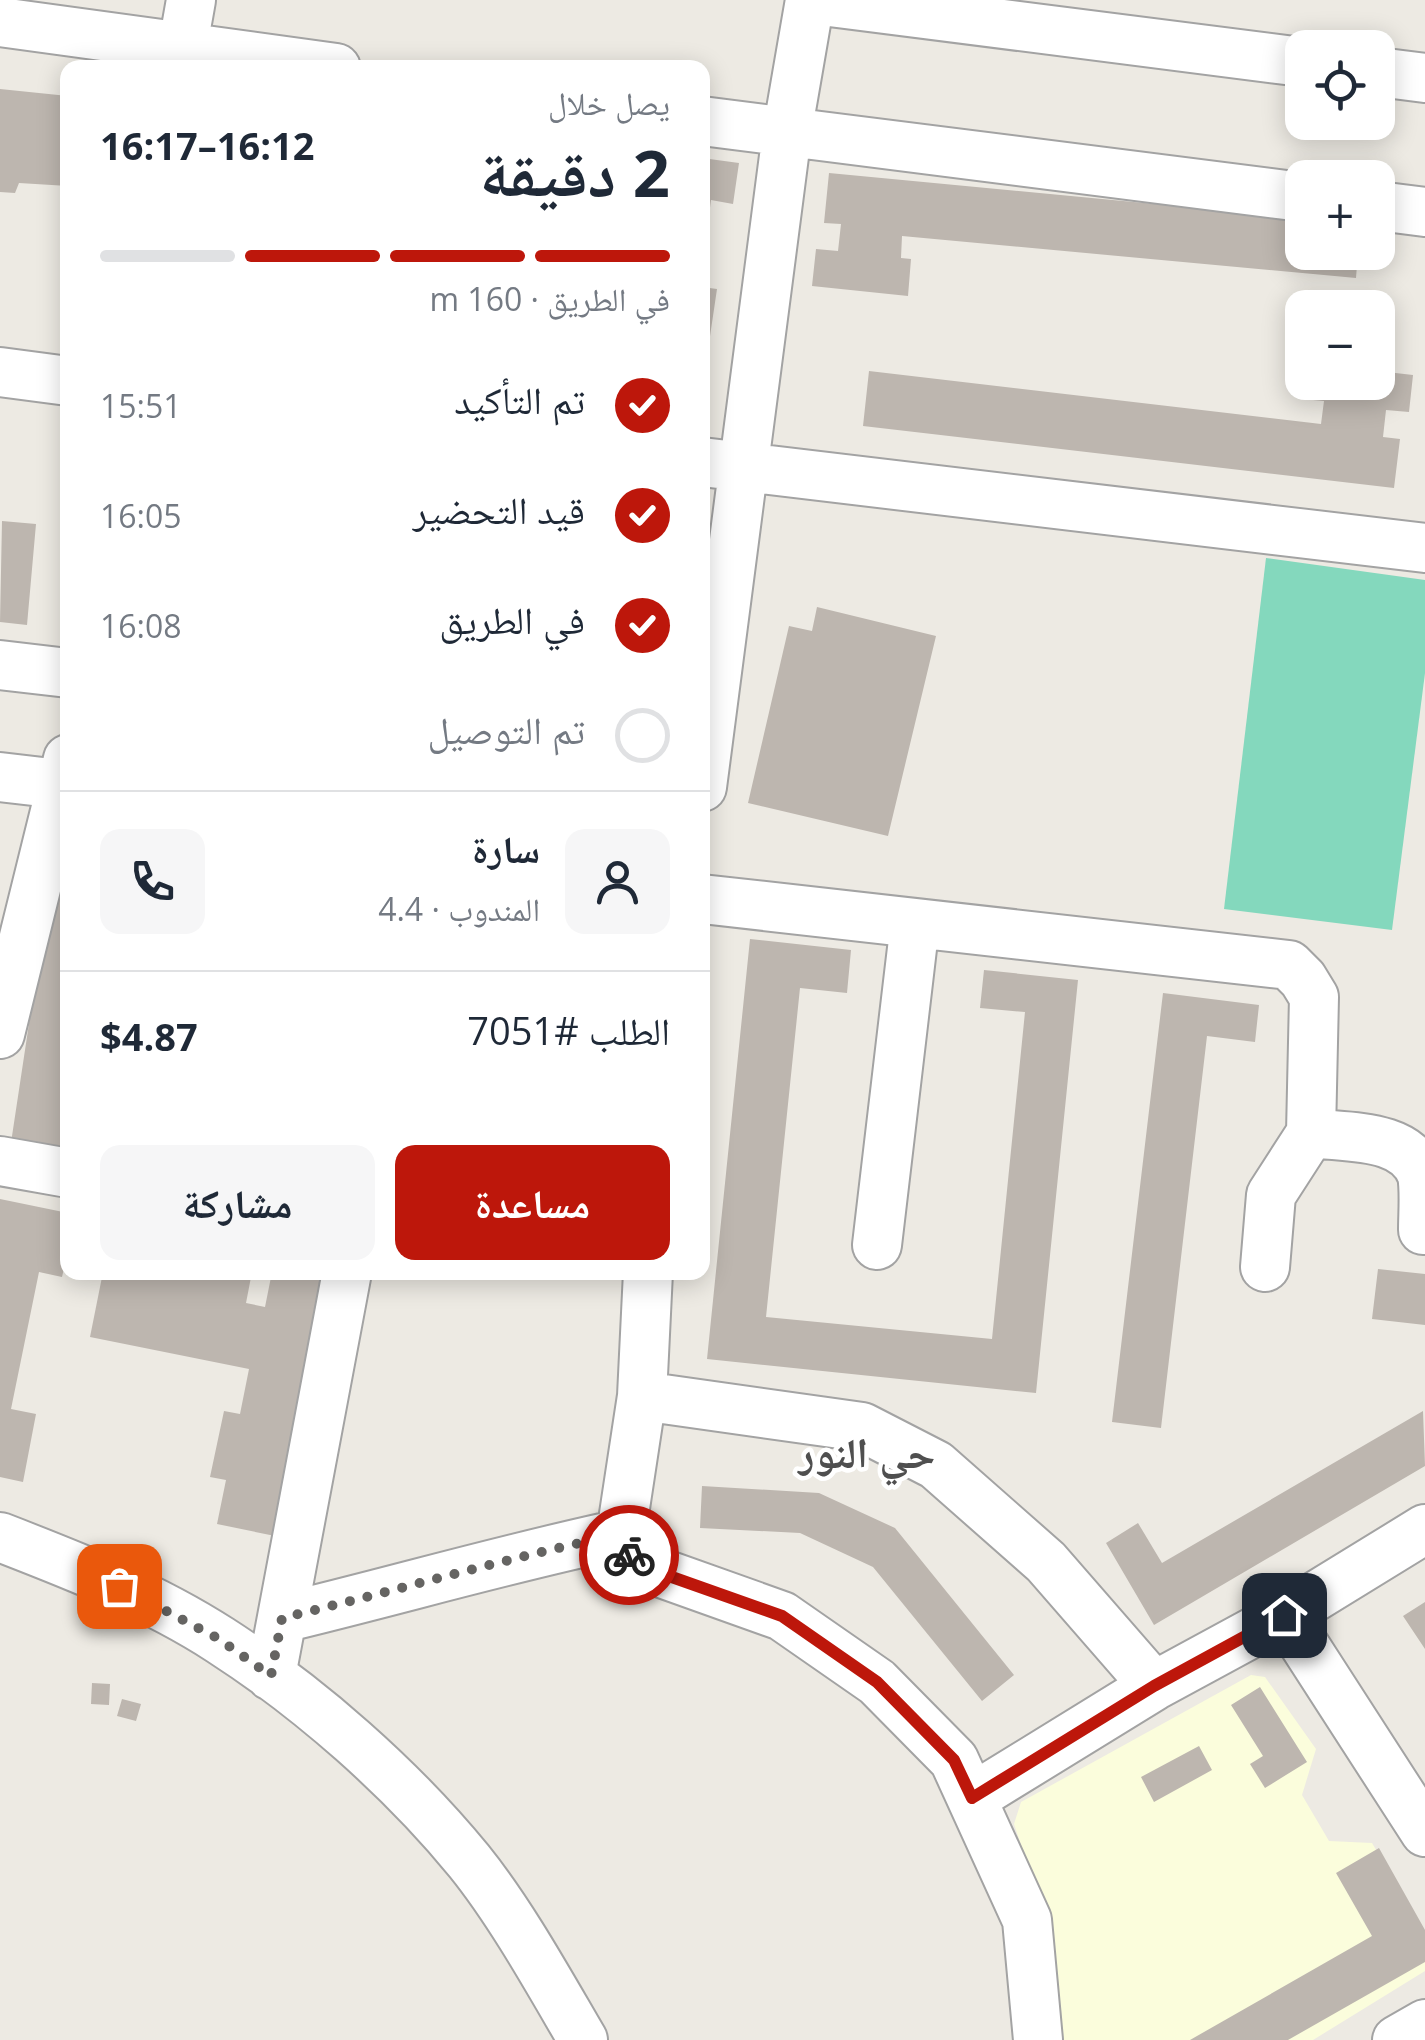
<!DOCTYPE html>
<html lang="ar">
<meta charset="utf-8">
<style>
body{margin:0;font-family:"Open Sans","Noto Naskh Arabic",sans-serif;background:#f6f6f7;color:#1f2937;direction:rtl;height:100vh;display:flex;flex-direction:column;font-size:38px;white-space:nowrap}
*{box-sizing:border-box;margin:0}
p{font-size:32px;color:#747a83}
.icon{flex:none;width:55px;height:55px;fill:none;stroke:currentColor;stroke-width:2;stroke-linecap:round;stroke-linejoin:round}
.map{position:relative;flex:1;overflow:hidden;direction:ltr}
.drawer{position:absolute;left:60px;top:60px;width:650px;height:1220px;display:flex;flex-direction:column;background:#fff;border-radius:20px;box-shadow:0 5px 25px #0003;direction:rtl}
.drawer>*{flex:none}
.buttons{position:absolute;left:1285px;top:30px;display:grid;gap:20px}
.buttons a{display:grid;place-items:center;width:110px;height:110px;border-radius:20px;background:#fff;box-shadow:0 5px 25px #0003;font-size:50px}
.pin{position:absolute;display:grid;place-items:center;width:85px;height:85px;color:#fff;margin:-42px;border-radius:20px;box-shadow:0 5px 15px #0006}
.courier{position:absolute;display:grid;place-items:center;width:100px;height:100px;margin:-50px;border:8px solid #bd170b;border-radius:50%;background:#fff;color:#222;box-shadow:0 2px 12px #0007}
.overview em{font-style:normal;font-weight:700}
.overview div{display:flex;flex-direction:column-reverse}
.overview{display:flex;align-items:center;justify-content:space-between;height:170px;padding:0 40px}
h1{font-size:65px;font-weight:700;line-height:75px}
.bar{display:grid;grid-template-columns:repeat(4,1fr);gap:15px 10px;align-content:center;height:120px;padding:0 40px}
.bar i{height:12px;border-radius:8px;background:#e0e1e3}
.bar .on{background:#bd170b}
.bar p{grid-column:span 4}
.line{display:flex;align-items:center;gap:25px;padding:0 40px;border-top:2px solid #e0e1e3}
.line div{flex:1}
.round{display:grid;place-items:center;flex:none;width:105px;height:105px;border-radius:20px;background:#f6f6f7}
ol{padding:0 40px;list-style:none}
li{display:flex;align-items:center;gap:30px;height:110px}
li p{margin-inline-start:auto}
li .icon{padding:10px;border-radius:50%;background:#bd170b;color:#fff;stroke-width:4}
li:last-child{color:#747a83}
li i{width:55px;height:55px;border:5px solid #e0e1e3;border-radius:50%}
.button{display:flex;gap:20px;margin-top:auto;padding:20px 40px}
.button a{flex:1;height:115px;border-radius:20px;background:#bd170b;color:#fff;font-size:40px;font-weight:700;line-height:115px;text-align:center}
.button a+a{background:#f6f6f7;color:#1f2937}
.map>svg:first-child{display:block}
.education{fill:#fbfddc}
.pitch{fill:#84d8bd}
.building{fill:#bdb6af}
.lines{fill:none;stroke-linecap:round;stroke-linejoin:round}
.minor-casing{stroke:#a3a3a3;stroke-width:52}
.minor{stroke:#fff;stroke-width:48}
.done{stroke:#656462;stroke-width:10;stroke-dasharray:0 18}
.route{stroke:#bd170b;stroke-width:12}
.labels{text-anchor:middle;stroke-width:9;stroke-linejoin:round;paint-order:stroke}
.district-label{font-size:42px;font-weight:bold;fill:#4f4f4f;stroke:#fff}
</style>
<div class="map">
<svg width="1425" height="2040" viewBox="0 0 1425 2040">
<rect width="100%" height="100%" fill="#edeae3"/>
<!-- education -->
<path class="education" d="M1251,1675L1265,1677L1316,1749L1302,1795L1329,1841L1372,1843L1425,1933V1971L1313,2040H1055L1053,1940L1014,1824L1021,1802Z"/>
<!-- pitch -->
<path class="pitch" d="M1266,558L1425,580V673L1392,930L1224,909Z"/>
<!-- building -->
<path class="building" d="M0,89L68,96V186L19,183L15,193L0,192Z
M702,158L739,163L733,204L711,200L705,245Z
M829,173L1302,218V252H1358L1356,278L902,236L901,258L911,259L908,296L812,286L816,249L838,251L841,224L824,223Z
M702,287L717,289L705,370H702Z
M869,371L1321,424L1324,401L1313,400L1315,382H1378V371L1413,375L1409,412L1386,410L1383,437L1400,439L1394,488L863,426Z
M2,521L36,524L27,625L0,622Z
M817,607L936,636L888,836L748,803L789,626L812,631Z
M59,825L68,826V1165L9,1156Z
M750,939L851,950L847,993L800,988L766,1317L992,1339L1025,1012L980,1008L984,970L1078,980L1036,1393L707,1359Z
M1163,993L1259,1005L1255,1042L1207,1036L1161,1428L1112,1422Z
M0,1199L68,1213V1251L62,1277L39,1272L11,1409L36,1414L23,1482L0,1477Z
M1378,1269L1425,1274V1325L1372,1319Z
M103,1272H252L246,1303L265,1307L272,1272L332,1276L280,1537L217,1524L226,1480L210,1477L224,1411L240,1414L249,1369L90,1337Z
M1423,1411L1425,1466L1154,1625L1106,1543L1138,1523L1162,1563Z
M702,1486L819,1493L895,1528L1014,1675L982,1701L873,1567L800,1533L700,1528Z
M1425,1602V1649L1403,1616Z
M92,1683L110,1684L109,1705L91,1704Z
M1260,1687L1307,1762L1265,1788L1250,1764L1263,1756L1231,1705Z
M122,1699L141,1704L136,1721L117,1716Z
M1199,1746L1212,1770L1154,1802L1141,1777Z
M1379,1848L1425,1930V1962L1288,2040H1190L1372,1936L1336,1873Z"/>
<g class="lines">
<defs>
<path id="minor" d="M814,0L1302,62
M0,22L336,68
M179,68L191,0
M1378,72L1425,78
M702,121L1302,197
M1378,206L1425,212
M0,372L68,381
M702,462L1425,548
M0,665L68,673
M0,777L68,785
M702,787L787,133L810,0
M702,899L1289,965L1303,979L1314,997L1311,1133C1348,1138 1407,1133 1422,1175C1425,1190 1423,1214 1423,1230
M0,1034L68,759
M0,1161L68,1173
M877,1245L915,923
M1265,1267L1271,1195L1311,1133
M648,1272L642,1396L621,1534L629,1557L653,1570L782,1616L877,1682L954,1760L1027,1920L1038,2040
M642,1396L862,1427L936,1465L1046,1562L1154,1686
M0,1537C75,1566 152,1596 220,1640C310,1698 401,1778 469,1861C511,1913 549,1982 583,2040
M1285,1615L1425,1832
M282,1618C395,1591 507,1558 621,1534
M271,1676L347,1272
M972,1798L1154,1686L1285,1615L1425,1529
M1397,2040L1425,2024"/>
</defs>
<!-- minor casing -->
<use href="#minor" class="minor-casing"/>
<!-- minor -->
<use href="#minor" class="minor"/>
</g>
<g class="lines">
<!-- done -->
<path class="done" d="M119,1586L219,1639L271,1676L282,1618C395,1591 507,1558 621,1534L629,1555"/>
<!-- route -->
<path class="route" d="M629,1555L652,1570L782,1616L877,1682L954,1760L972,1798L1154,1686L1284,1615"/>
</g>
<g class="labels">
<!-- district labels -->
<g class="district-label">
<text x="867" y="1468">حي النور</text>
</g>
</g>
</svg>
<div class="buttons">
<a><svg class="icon" aria-label="locate" viewBox="0 0 24 24"><circle cx="12" cy="12" r="6"/><path d="M12 2v4M12 18v4M2 12h4M18 12h4"/></svg></a>
<a>+</a>
<a>−</a>
</div>
<div class="pin" style="left:119px;top:1586px;background:#ea580c"><svg class="icon" aria-label="bag" viewBox="0 0 24 24"><path d="M5 8h14l-1 12H6zM9 8a3 3 0 0 1 6 0"/></svg></div>
<div class="pin" style="left:1284px;top:1615px;background:#1f2937"><svg class="icon" aria-label="home" viewBox="0 0 24 24"><path d="M3 11l9-7 9 7M6 9v11h12V9"/></svg></div>
<div class="courier" style="left:629px;top:1555px"><svg class="icon" aria-label="bike" viewBox="0 0 24 24"><circle cx="6" cy="16" r="4"/><circle cx="18" cy="16" r="4"/><path d="M6 16l4-8h5l3 8M10 8l3 8H6M13 5h3"/></svg></div>
<section class="drawer">
<div class="overview"><div><h1>2 دقيقة</h1><p>يصل خلال</p></div><em>16:12–16:17</em></div>
<div class="bar"><i class="on"></i><i class="on"></i><i class="on"></i><i></i><p>في الطريق · 160 m</p></div>
<ol>
<li><svg class="icon" aria-label="check" viewBox="0 0 24 24"><path d="M5 12l5 5 9-10"/></svg>تم التأكيد<p>15:51</p></li>
<li><svg class="icon" aria-label="check" viewBox="0 0 24 24"><path d="M5 12l5 5 9-10"/></svg>قيد التحضير<p>16:05</p></li>
<li><svg class="icon" aria-label="check" viewBox="0 0 24 24"><path d="M5 12l5 5 9-10"/></svg>في الطريق<p>16:08</p></li>
<li><i></i>تم التوصيل</li>
</ol>
<div class="line" style="height:180px"><a class="round"><svg class="icon" aria-label="person" viewBox="0 0 24 24"><circle cx="12" cy="8" r="4"/><path d="M4 21q1-7 8-7t8 7"/></svg></a><div><b>سارة</b><p>المندوب · 4.4</p></div><a class="round"><svg class="icon" aria-label="phone" viewBox="0 0 24 24"><path d="M5 4h4l2 5-3 2q2 4 5 5l2-3 5 2v4C11 20 4 13 5 4z"/></svg></a></div>
<div class="line" style="height:130px"><div>الطلب #7051</div><b>$4.87</b></div>
<div class="button"><a>مساعدة</a><a>مشاركة</a></div>
</section>
</div>
